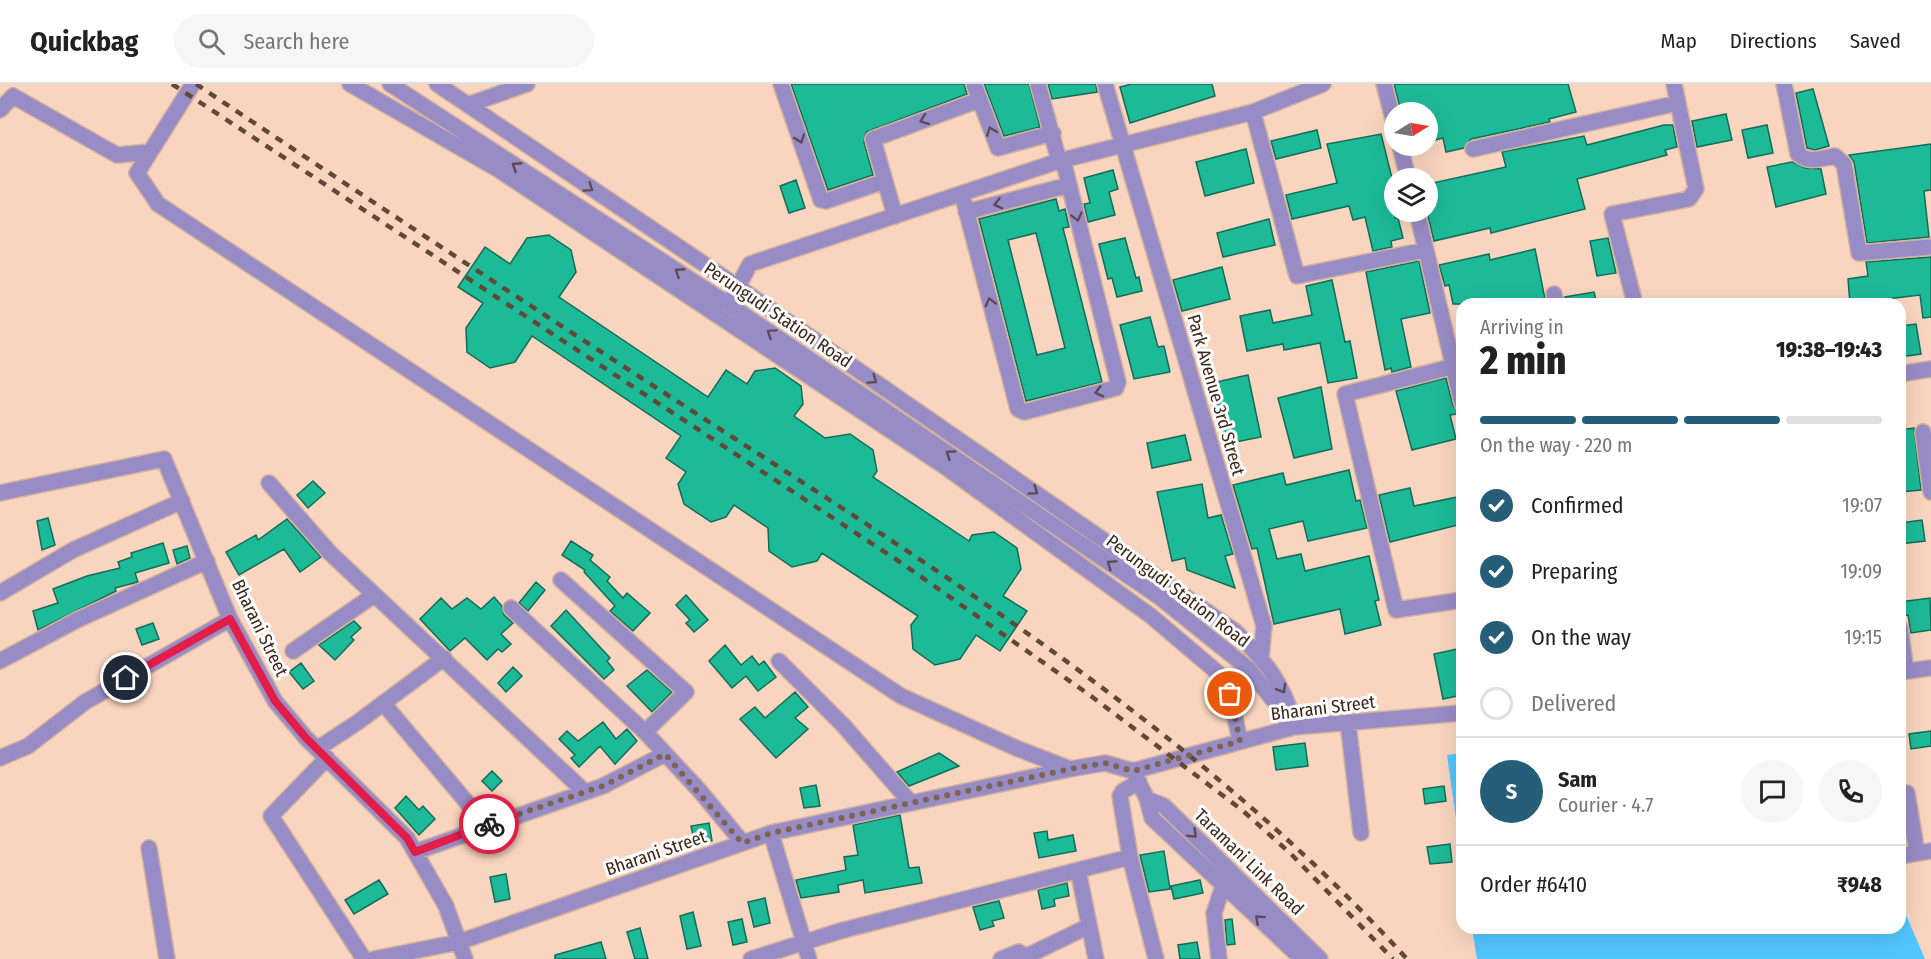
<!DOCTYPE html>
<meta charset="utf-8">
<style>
body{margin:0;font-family:"Fira Sans Condensed",sans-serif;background:#f6f6f6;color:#222;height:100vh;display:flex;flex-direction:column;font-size:22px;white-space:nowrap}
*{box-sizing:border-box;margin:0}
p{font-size:20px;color:#767676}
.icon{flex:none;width:33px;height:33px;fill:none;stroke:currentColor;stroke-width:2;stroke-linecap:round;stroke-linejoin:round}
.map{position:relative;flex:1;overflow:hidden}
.details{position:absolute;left:1456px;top:214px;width:450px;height:636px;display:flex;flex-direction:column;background:#fff;border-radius:18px;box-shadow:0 6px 24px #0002}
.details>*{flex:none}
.needle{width:39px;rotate:79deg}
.buttons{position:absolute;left:1384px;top:18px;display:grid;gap:12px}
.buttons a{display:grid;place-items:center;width:54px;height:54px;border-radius:50%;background:#fff;box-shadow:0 6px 24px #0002;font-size:30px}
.pin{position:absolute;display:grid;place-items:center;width:51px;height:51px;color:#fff;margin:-26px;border:3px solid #fff;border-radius:50%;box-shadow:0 2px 6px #0007}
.courier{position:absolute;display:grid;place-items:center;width:60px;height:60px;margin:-30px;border:4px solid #e11d48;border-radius:50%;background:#fff;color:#222;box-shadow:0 2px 8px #0007}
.headline em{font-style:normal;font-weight:800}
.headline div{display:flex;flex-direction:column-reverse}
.headline{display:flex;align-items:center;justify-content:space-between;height:102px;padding:0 24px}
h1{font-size:39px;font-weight:800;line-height:45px}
.bar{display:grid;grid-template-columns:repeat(4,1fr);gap:9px 6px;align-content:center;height:72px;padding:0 24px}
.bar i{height:8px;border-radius:4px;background:#e0e0e0}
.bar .selected{background:#265d78}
.bar p{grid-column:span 4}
.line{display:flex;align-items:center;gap:15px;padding:0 24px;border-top:2px solid #e0e0e0}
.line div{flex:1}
.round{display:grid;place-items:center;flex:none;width:63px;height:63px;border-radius:32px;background:#f6f6f6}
ol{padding:0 24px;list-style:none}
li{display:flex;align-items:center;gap:18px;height:66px}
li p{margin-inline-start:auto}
li .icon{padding:6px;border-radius:50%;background:#265d78;color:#fff;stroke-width:4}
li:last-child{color:#767676}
li i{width:33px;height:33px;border:3px solid #e0e0e0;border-radius:50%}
header{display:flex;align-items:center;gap:36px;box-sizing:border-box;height:84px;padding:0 30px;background:#fff;border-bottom:2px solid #e0e0e0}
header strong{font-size:28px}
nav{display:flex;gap:33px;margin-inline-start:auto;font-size:21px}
.search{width:420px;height:54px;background:#f6f6f6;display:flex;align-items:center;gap:15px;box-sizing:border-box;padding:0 21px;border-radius:33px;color:#767676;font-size:22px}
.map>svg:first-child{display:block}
.water{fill:#53c7ff}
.building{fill:#1dba98;stroke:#146b57;stroke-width:1.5;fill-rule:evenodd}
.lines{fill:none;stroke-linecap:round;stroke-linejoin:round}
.minor-casing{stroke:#d3b29d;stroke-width:18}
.minor{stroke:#988cc6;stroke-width:15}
.rail{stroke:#614837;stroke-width:4.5;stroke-dasharray:8 8;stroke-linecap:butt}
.oneway{stroke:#5d4a54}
.done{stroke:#7f6352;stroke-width:6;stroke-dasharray:0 10.8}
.route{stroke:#e11d48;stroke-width:8}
.labels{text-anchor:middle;stroke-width:6;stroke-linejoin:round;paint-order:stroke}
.street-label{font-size:18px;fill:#3d2617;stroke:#fefefe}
</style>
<header>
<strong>Quickbag</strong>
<div class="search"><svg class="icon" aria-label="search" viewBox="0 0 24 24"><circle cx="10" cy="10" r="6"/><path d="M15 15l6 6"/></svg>Search here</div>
<nav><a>Map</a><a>Directions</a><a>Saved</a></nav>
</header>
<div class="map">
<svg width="1931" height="875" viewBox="0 0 1931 875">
<rect width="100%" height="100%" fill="#f9d5bf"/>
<!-- water -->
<path class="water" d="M1462,669V777L1447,671Z
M1901,819L1925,875H1477L1472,845L1900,844Z"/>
<!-- building -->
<path class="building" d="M791,0H964L967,10L866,48L864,58L873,91L828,106Z
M984,0H1029L1040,43L1004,52Z
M1048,0H1096L1097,8L1052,15Z
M1132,0H1212L1215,12L1130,39L1120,3Z
M1394,0H1568L1576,28L1549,35L1550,38L1471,55L1464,64L1446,68L1443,54L1428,58V28H1401Z
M1813,5L1829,62L1815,66L1807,64L1796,9Z
M1726,30L1732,56L1697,63L1692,37Z
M1664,41H1673L1677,63L1665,66L1667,71L1577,95L1585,125L1491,149L1490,144L1434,157L1428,132V100L1506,83L1502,68L1584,52L1587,61Z
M1767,41L1773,69L1748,74L1742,46Z
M1317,46L1321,64L1276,75L1271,57Z
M1381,50L1395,106V134H1398L1403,154L1391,157L1392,163L1373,167L1365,133L1353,136L1349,122L1292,135L1286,111L1337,99L1327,60Z
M1931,60V106L1924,107L1929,153L1867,159L1854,78L1849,71Z
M1246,65L1254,99L1205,112L1196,78Z
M1792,78L1805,84L1821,85L1826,110L1776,123L1767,83Z
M1113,86L1118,105L1109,108L1115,131L1088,138L1084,120L1090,119L1084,94Z
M796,96L805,124L789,129L780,102Z
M1056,115L1059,127L1065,125L1069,143L1063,144L1102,298L1026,317L979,135ZM1036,149L1065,264L1037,271L1008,156Z
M1269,135L1275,161L1223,173L1217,149Z
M549,151L571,166L576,188L559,213L708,313L726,286L747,300L755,287L775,284L801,302L803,320L794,332L825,354L850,350L873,366L877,387L873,393L969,457L972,451L994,448L1017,464L1021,485L1003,512L1027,527L1000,567L976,551L960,575L935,581L913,565L911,541L918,532L822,469L817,477L792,483L769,467L768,444L734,421L726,433L711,438L684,420L678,400L686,388L666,374L681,352L532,252L515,278L490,284L467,268L466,244L483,219L458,203L485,163L510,180L527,154Z
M1125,154L1136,194L1139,193L1142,207L1117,213L1112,194L1108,195L1099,160Z
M1608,154L1616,189L1597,192L1590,157Z
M1535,165L1546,220H1515L1514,216L1493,220H1453L1449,201L1445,202L1439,181L1489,170L1490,176Z
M1931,173V233L1923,234L1920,211L1887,215L1888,219L1850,220L1848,195L1868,192L1866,178Z
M1419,177L1430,229L1401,235L1411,283L1392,288L1391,284L1385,286L1366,188Z
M1222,183L1230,215L1182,227L1173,196Z
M1332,196L1345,258L1350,257L1357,294L1328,299L1320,259L1284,266L1283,260L1247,267L1240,232L1270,226L1273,239L1312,231L1306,202Z
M1594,208L1597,220H1565V213Z
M1150,233L1158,263L1164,262L1170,288L1134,295L1120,241Z
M1916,240L1921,270L1900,273V242Z
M1248,291L1261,353L1225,360L1212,299Z
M1446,294L1453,322L1462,329L1450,331L1456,355L1412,366L1396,307Z
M1321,303L1332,365L1294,374L1278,314Z
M1914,344L1921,406L1900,408V346Z
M1185,351L1191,376L1152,384L1147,359Z
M1349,386L1356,417L1360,416L1367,444L1308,457L1303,437L1269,445L1277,475L1301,470L1305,487L1369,472L1379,516L1375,517L1381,541L1345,550L1340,525L1274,540L1257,464L1252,465L1233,401L1283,389L1286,401Z
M313,397L325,409L308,424L297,411Z
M1202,400L1208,434L1221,431L1233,470L1225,472L1235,504L1187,486L1185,474L1172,477L1157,408Z
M1410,404L1414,422L1462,412V440L1390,458L1379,411Z
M48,434L55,461L42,466L37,437Z
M287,435L321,473L300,488L284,465L239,491L226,468L256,451L258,456Z
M1922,436L1925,457L1900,460V439Z
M571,457L593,471L590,476L610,493L607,497L623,514L627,509L650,529L633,547L610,527L615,522L584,488L585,486L562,471Z
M163,459L169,479L135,489L138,498L115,504L116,507L38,546L33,527L58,519L53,505L87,492L120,484L118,478L132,473L131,469Z
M187,462L190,474L177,480L173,466Z
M536,498L545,506L528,527L519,519Z
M686,511L708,536L694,548L686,539L690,536L676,521Z
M494,513L502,522L504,531L513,539L501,550L511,560L502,568L498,565L487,576L465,554L450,567L420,535L441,514L452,525L467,514L481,525Z
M1930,514L1931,546L1911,549L1908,531L1902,532L1900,518Z
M566,526L610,574L607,577L614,586L604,595L551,542Z
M354,537L361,544L351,553L354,556L335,576L319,561Z
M153,539L159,555L142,561L136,545Z
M725,561L741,581L752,572L759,581L764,577L776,593L758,607L746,592L732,604L709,577Z
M1462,564V611L1443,615L1434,570Z
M301,579L314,597L303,605L289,588Z
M513,583L522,592L506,608L498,599Z
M647,586L672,608L652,628L627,602Z
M795,608L808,623L795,634L808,645L776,674L740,635L755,623L765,634Z
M603,638L616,655L627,645L637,657L615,680L600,662L579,683L571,674L575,671L559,655L567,647L578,657Z
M1931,647V662L1911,665L1909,650Z
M1305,659L1308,682L1276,686L1273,663Z
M939,669L959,682L909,702L897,688Z
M492,687L502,697L492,707L482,697Z
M816,701L820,722L804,724L800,704Z
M1444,702L1446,717L1425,720L1423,705Z
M406,712L419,726L423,722L435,735L419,751L395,724Z
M900,731L909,784L919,783L922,799L865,809L863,796L838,801L839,808L801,814L796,796L846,786L844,773L858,771L853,741Z
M709,739L712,757L695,760L691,742Z
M1047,747L1048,756L1073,751L1076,767L1039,774L1034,749Z
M1450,760L1452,778L1430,780L1427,763Z
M1164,767L1170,805L1149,808L1140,771Z
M506,790L510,815L495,818L490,793Z
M379,796L388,810L354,830L345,816Z
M1200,796L1203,809L1174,815L1171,802Z
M1067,799L1069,812L1054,815L1055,822L1042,825L1038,806Z
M765,814L770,839L754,843L748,818Z
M999,817L1004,834L992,837L994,842L980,846L973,823Z
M693,828L701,862L687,865L680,832Z
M742,835L747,858L733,861L728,838Z
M1232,835L1235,860L1227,861L1225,836Z
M640,844L648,875H635L627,848Z
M601,858L606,875H555V871Z
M1197,858L1200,875H1180L1178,861Z"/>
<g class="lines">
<defs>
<path id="minor" d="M193,0L137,89L158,120L901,612L1016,664L1070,685
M350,0L499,86L944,382L1151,532L1218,589L1230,610L1240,657
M390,0L728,220L1158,512L1249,585L1294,643
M437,0L738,203L1236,548C1264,576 1283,598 1293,637
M781,0L821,116L826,117L885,97L895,132
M974,0L998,64L1053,49
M1038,0L1059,77
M1105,0L1264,542L1261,574
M1384,0L1395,43
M1784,0L1798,70C1809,80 1822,74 1835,72L1844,80L1859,169L1931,163
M470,20L527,0
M0,26L13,12L117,71L150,68
M1253,28L1297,192L1426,166
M1400,62L1408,94
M1473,65L1678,19
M885,97L873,55L979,16
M962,110L1018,325L1024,328L1116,304L1118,298L1063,76
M966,128L1069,101
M1417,128L1462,319
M734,210L750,180L1059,77L1253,28L1323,0
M1554,210L1556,220
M1635,220L1612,130L1689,115L1696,105L1674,0
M1455,282L1345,310L1396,526L1462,516
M1900,290L1931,285
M1923,348L1931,408
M269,399L330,469L585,708
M0,409L164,375L230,535L275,617L306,654L407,754L446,822L465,875
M561,496L686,608L645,648
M0,509L73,466L182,417
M511,524L645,648L699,706L743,759
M1900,544L1906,587
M293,567L374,511
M0,577L77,536L207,477
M779,577L843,641L911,719
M1900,588L1931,584
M383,619L486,741
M1348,639L1361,749
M317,665L358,638L444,574
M0,674L28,662L85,618L230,535
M327,674L271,732L364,875
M1133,687L1147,715L1152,734L1302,875
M1139,698L1123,707L1120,712L1130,773L1156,875
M1907,709L1917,769
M1147,715L1164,722L1320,875
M771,749L809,875
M149,764L167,875
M415,768L603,702L665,670
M1900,772L1931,767
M1078,786L1096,875
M1027,872L1089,842
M374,875L459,858L771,749L1070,685L1105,679L1133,687L1294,643L1462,629
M751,875L840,847L1130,773
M1001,875L1019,868L1027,875
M1219,875L1214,829L1223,802"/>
</defs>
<!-- minor casing -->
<use href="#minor" class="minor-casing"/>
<!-- minor -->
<use href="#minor" class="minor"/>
<!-- rail -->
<path class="rail" d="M172,0L900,478L1091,612L1242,726L1291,770L1393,875
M196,0C375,120 556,239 737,356C974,509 1216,665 1407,875"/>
</g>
<!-- one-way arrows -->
<defs><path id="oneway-chevron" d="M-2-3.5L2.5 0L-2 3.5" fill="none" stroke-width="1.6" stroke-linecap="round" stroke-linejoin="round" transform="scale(1.5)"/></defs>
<g class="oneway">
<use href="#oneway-chevron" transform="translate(924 36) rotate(160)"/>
<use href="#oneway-chevron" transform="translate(991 47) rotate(-111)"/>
<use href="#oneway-chevron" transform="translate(800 55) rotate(71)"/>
<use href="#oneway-chevron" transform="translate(516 82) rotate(-147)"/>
<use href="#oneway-chevron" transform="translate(589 104) rotate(35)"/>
<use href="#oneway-chevron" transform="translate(998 120) rotate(165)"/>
<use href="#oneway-chevron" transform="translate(1077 133) rotate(76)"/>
<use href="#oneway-chevron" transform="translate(679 188) rotate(-147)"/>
<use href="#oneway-chevron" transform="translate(990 218) rotate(-105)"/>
<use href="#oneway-chevron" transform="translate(771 249) rotate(-146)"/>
<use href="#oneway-chevron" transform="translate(873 296) rotate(35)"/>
<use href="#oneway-chevron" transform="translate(1099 308) rotate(165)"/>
<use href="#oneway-chevron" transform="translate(950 370) rotate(-146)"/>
<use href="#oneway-chevron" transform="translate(1034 407) rotate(35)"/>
<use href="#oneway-chevron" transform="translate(1111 480) rotate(-146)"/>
<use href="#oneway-chevron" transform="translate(1282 605) rotate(60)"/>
<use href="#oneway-chevron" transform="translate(1193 750) rotate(44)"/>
<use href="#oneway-chevron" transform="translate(1259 835) rotate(-138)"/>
</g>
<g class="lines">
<!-- done -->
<path class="done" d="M489,740L603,702L665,670L742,759L771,749L1070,685L1105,679L1133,687L1240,657L1230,610"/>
<!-- route -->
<path class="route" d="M126,594L230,535L275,617L306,654L407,754L415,768L489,740"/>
</g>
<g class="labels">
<!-- street labels -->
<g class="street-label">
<text transform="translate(778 231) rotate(34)" y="6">Perungudi Station Road</text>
<text transform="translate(1216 311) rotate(74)" y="6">Park Avenue 3rd Street</text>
<text transform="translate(1178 507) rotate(37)" y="6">Perungudi Station Road</text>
<text transform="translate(260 544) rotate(64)" y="6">Bharani Street</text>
<text transform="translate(1323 624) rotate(-7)" y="6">Bharani Street</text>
<text transform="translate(656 769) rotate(-19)" y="6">Bharani Street</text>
<text transform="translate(1249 778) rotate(44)" y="6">Taramani Link Road</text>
</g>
</g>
</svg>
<div class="buttons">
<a><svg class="needle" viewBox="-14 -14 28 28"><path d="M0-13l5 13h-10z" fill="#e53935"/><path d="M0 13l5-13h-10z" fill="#767676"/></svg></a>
<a><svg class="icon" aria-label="layers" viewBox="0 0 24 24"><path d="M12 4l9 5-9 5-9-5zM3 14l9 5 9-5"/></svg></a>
</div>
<div class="pin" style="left:1230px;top:610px;background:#ea580c"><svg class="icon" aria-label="bag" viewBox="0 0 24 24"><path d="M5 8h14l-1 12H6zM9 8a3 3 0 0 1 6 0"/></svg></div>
<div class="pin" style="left:126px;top:594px;background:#1f2937"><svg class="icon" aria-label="home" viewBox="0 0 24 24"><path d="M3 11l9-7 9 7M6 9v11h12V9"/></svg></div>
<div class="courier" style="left:489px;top:740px"><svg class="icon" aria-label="bike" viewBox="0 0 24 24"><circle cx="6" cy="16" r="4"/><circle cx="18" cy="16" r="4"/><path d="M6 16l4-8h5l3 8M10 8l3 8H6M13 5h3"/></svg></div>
<section class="details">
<div class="headline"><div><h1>2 min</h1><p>Arriving in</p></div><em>19:38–19:43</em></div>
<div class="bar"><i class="selected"></i><i class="selected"></i><i class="selected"></i><i></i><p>On the way · 220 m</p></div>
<ol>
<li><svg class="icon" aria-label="check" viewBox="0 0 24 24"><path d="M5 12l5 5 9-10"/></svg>Confirmed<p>19:07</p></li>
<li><svg class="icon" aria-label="check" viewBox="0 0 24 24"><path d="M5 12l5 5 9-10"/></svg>Preparing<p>19:09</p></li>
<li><svg class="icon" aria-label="check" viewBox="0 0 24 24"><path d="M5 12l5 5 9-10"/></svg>On the way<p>19:15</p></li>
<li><i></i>Delivered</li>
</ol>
<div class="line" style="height:108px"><b class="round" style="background:#265d78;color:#fff">S</b><div><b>Sam</b><p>Courier · 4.7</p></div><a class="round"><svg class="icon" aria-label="chat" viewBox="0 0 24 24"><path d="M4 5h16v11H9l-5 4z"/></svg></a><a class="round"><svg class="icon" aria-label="phone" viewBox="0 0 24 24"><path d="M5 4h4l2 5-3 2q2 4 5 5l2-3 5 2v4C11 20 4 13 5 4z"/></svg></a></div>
<div class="line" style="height:78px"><div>Order #6410</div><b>₹948</b></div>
</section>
</div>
